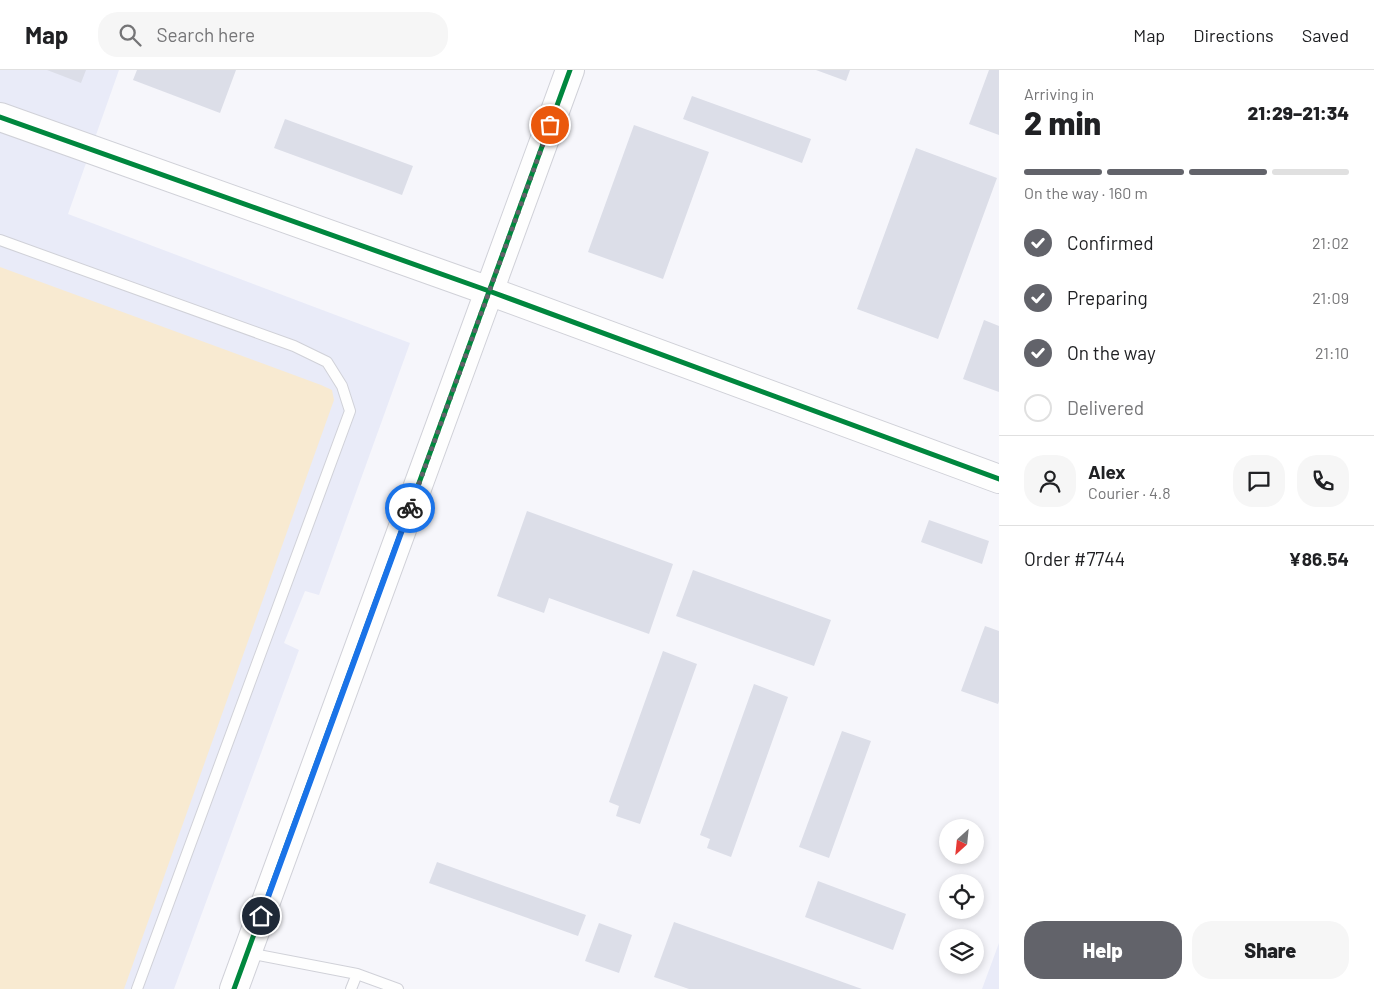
<!DOCTYPE html>
<meta charset="utf-8">
<style>
body{margin:0;font-family:Barlow,sans-serif;background:#f6f6f6;color:#202124;height:100vh;display:flex;flex-direction:column;font-size:19px;white-space:nowrap}
*{box-sizing:border-box;margin:0}
p{font-size:16px;color:#757577}
.icon{flex:none;width:28px;height:28px;fill:none;stroke:currentColor;stroke-width:2;stroke-linecap:round;stroke-linejoin:round}
.map{position:relative;flex:1;overflow:hidden}
.drawer{display:flex;flex-direction:column;background:#fff;width:375px}
.drawer>*{flex:none}
.needle{width:32px;rotate:207deg}
.controls{position:absolute;left:939px;top:749px;display:grid;gap:10px}
.controls a{display:grid;place-items:center;width:45px;height:45px;border-radius:50%;background:#fff;box-shadow:0 2px 8px #0003;font-size:25px}
.pin{position:absolute;display:grid;place-items:center;width:42px;height:42px;color:#fff;margin:-21px;border:2px solid #fff;border-radius:50%;box-shadow:0 1px 5px #0007}
.courier{position:absolute;display:grid;place-items:center;width:50px;height:50px;margin:-25px;border:4px solid #1a73e8;border-radius:50%;background:#fff;color:#222;box-shadow:0 1px 6px #0007}
.summary em{font-style:normal;font-weight:800}
.summary div{display:flex;flex-direction:column-reverse}
.summary{display:flex;align-items:center;justify-content:space-between;height:85px;padding:0 25px}
h1{font-size:32px;font-weight:800;line-height:38px}
.bar{display:grid;grid-template-columns:repeat(4,1fr);gap:8px 5px;align-content:center;height:60px;padding:0 25px}
.bar i{height:6px;border-radius:4px;background:#e0e0e0}
.bar .on{background:#62636a}
.bar p{grid-column:span 4}
.line{display:flex;align-items:center;gap:12px;padding:0 25px;border-top:1px solid #e0e0e0}
.line div{flex:1}
.round{display:grid;place-items:center;flex:none;width:52px;height:52px;border-radius:20px;background:#f6f6f6}
ol{padding:0 25px;list-style:none}
li{display:flex;align-items:center;gap:15px;height:55px}
li p{margin-inline-start:auto}
li .icon{padding:5px;border-radius:50%;background:#62636a;color:#fff;stroke-width:4}
li:last-child{color:#757577}
li i{width:28px;height:28px;border:2px solid #e0e0e0;border-radius:50%}
.cta{display:flex;gap:10px;margin-top:auto;padding:10px 25px}
.cta a{flex:1;height:58px;border-radius:20px;background:#62636a;color:#fff;font-size:20px;font-weight:800;line-height:58px;text-align:center}
.cta a+a{background:#f6f6f6;color:#202124}
header{display:flex;align-items:center;gap:30px;box-sizing:border-box;height:70px;padding:0 25px;background:#fff;border-bottom:1px solid #e0e0e0}
header strong{font-size:24px}
nav{display:flex;gap:28px;margin-inline-start:auto;font-size:18px}
.search{width:350px;height:45px;background:#f6f6f6;display:flex;align-items:center;gap:12px;box-sizing:border-box;padding:0 18px;border-radius:20px;color:#757577;font-size:19px}
main{display:flex;flex:1;min-height:0}
.map>svg:first-child{display:block}
.built{fill:#e9ebf8}
.green{fill:#f8ead1}
.building{fill:#dcdee8}
.lines{fill:none;stroke-linecap:round;stroke-linejoin:round}
.lane-casing{stroke:#d0d1d8;stroke-width:12}
.secondary-casing{stroke:#d0d1d8;stroke-width:30}
.lane{stroke:#fefefe;stroke-width:10}
.secondary{stroke:#fefefe;stroke-width:28}
.cycleway-casing{stroke:#fff;stroke-width:8}
.cycleway{stroke:#00873e;stroke-width:5}
.done{stroke:#62636a;stroke-width:5;stroke-dasharray:0 9}
.route{stroke:#1a73e8;stroke-width:6}
</style>
<header>
<strong>Map</strong>
<div class="search"><svg class="icon" aria-label="search" viewBox="0 0 24 24"><circle cx="10" cy="10" r="6"/><path d="M15 15l6 6"/></svg>Search here</div>
<nav><a>Map</a><a>Directions</a><a>Saved</a></nav>
</header>
<main>
<div class="map">
<svg width="999" height="919" viewBox="0 0 999 919">
<rect width="100%" height="100%" fill="#f6f6fb"/>
<!-- built -->
<path class="built" d="M0,0H119L68,144L410,273L319,525L305,521L284,573L299,580L174,919H0Z
M999,873V919H982Z"/>
<!-- green -->
<path class="green" d="M0,197L321,315L332,320L334,330L124,919H0Z"/>
<!-- building -->
<path class="building" d="M47,0H86L81,13Z
M137,0H236L220,43L133,10Z
M816,0H850L846,11Z
M989,0H999V65L969,54Z
M692,26L811,69L802,93L683,49Z
M285,49L413,96L402,125L274,78Z
M634,55L709,82L663,209L588,182Z
M916,78L997,108L938,269L857,239Z
M984,250L999,256V322L963,309Z
M527,441L673,494L649,564L549,528L544,543L497,526Z
M929,450L989,471L982,494L921,472Z
M693,500L831,550L814,596L676,546Z
M985,556L999,561V631L998,634L961,621Z
M663,581L697,594L640,754L616,746L619,736L609,732Z
M754,614L788,627L731,787L707,778L710,769L700,765Z
M842,661L871,671L829,788L799,777Z
M437,792L586,845L578,866L429,813Z
M818,811L906,844L893,880L805,847Z
M674,852L862,919H689L654,907Z
M599,853L632,865L619,903L585,891Z"/>
<g class="lines">
<defs>
<path id="lane" d="M0,170L294,276L327,292L342,316L350,341L137,919
M248,883L357,904L398,919
M351,919L357,904"/>
<path id="secondary" d="M0,47L489,221L999,409
M234,919L570,0"/>
</defs>
<!-- lane casing -->
<use href="#lane" class="lane-casing"/>
<!-- secondary casing -->
<use href="#secondary" class="secondary-casing"/>
<!-- lane -->
<use href="#lane" class="lane"/>
<!-- secondary -->
<use href="#secondary" class="secondary"/>
<defs>
<path id="cycleway" d="M0,47L489,221L999,409
M234,919L570,0"/>
</defs>
<!-- cycleway casing -->
<use href="#cycleway" class="cycleway-casing"/>
<!-- cycleway -->
<use href="#cycleway" class="cycleway"/>
</g>
<g class="lines">
<!-- done -->
<path class="done" d="M410,438L550,55"/>
<!-- route -->
<path class="route" d="M261,846L410,438"/>
</g>
</svg>
<div class="controls">
<a><svg class="needle" viewBox="-14 -14 28 28"><path d="M0-13l5 13h-10z" fill="#e53935"/><path d="M0 13l5-13h-10z" fill="#757577"/></svg></a>
<a><svg class="icon" aria-label="locate" viewBox="0 0 24 24"><circle cx="12" cy="12" r="6"/><path d="M12 2v4M12 18v4M2 12h4M18 12h4"/></svg></a>
<a><svg class="icon" aria-label="layers" viewBox="0 0 24 24"><path d="M12 4l9 5-9 5-9-5zM3 14l9 5 9-5"/></svg></a>
</div>
<div class="pin" style="left:550px;top:55px;background:#ea580c"><svg class="icon" aria-label="bag" viewBox="0 0 24 24"><path d="M5 8h14l-1 12H6zM9 8a3 3 0 0 1 6 0"/></svg></div>
<div class="pin" style="left:261px;top:846px;background:#1f2937"><svg class="icon" aria-label="home" viewBox="0 0 24 24"><path d="M3 11l9-7 9 7M6 9v11h12V9"/></svg></div>
<div class="courier" style="left:410px;top:438px"><svg class="icon" aria-label="bike" viewBox="0 0 24 24"><circle cx="6" cy="16" r="4"/><circle cx="18" cy="16" r="4"/><path d="M6 16l4-8h5l3 8M10 8l3 8H6M13 5h3"/></svg></div>
</div>
<section class="drawer">
<div class="summary"><div><h1>2 min</h1><p>Arriving in</p></div><em>21:29–21:34</em></div>
<div class="bar"><i class="on"></i><i class="on"></i><i class="on"></i><i></i><p>On the way · 160 m</p></div>
<ol>
<li><svg class="icon" aria-label="check" viewBox="0 0 24 24"><path d="M5 12l5 5 9-10"/></svg>Confirmed<p>21:02</p></li>
<li><svg class="icon" aria-label="check" viewBox="0 0 24 24"><path d="M5 12l5 5 9-10"/></svg>Preparing<p>21:09</p></li>
<li><svg class="icon" aria-label="check" viewBox="0 0 24 24"><path d="M5 12l5 5 9-10"/></svg>On the way<p>21:10</p></li>
<li><i></i>Delivered</li>
</ol>
<div class="line" style="height:90px"><a class="round"><svg class="icon" aria-label="person" viewBox="0 0 24 24"><circle cx="12" cy="8" r="4"/><path d="M4 21q1-7 8-7t8 7"/></svg></a><div><b>Alex</b><p>Courier · 4.8</p></div><a class="round"><svg class="icon" aria-label="chat" viewBox="0 0 24 24"><path d="M4 5h16v11H9l-5 4z"/></svg></a><a class="round"><svg class="icon" aria-label="phone" viewBox="0 0 24 24"><path d="M5 4h4l2 5-3 2q2 4 5 5l2-3 5 2v4C11 20 4 13 5 4z"/></svg></a></div>
<div class="line" style="height:65px"><div>Order #7744</div><b>¥86.54</b></div>
<div class="cta"><a>Help</a><a>Share</a></div>
</section>
</main>
